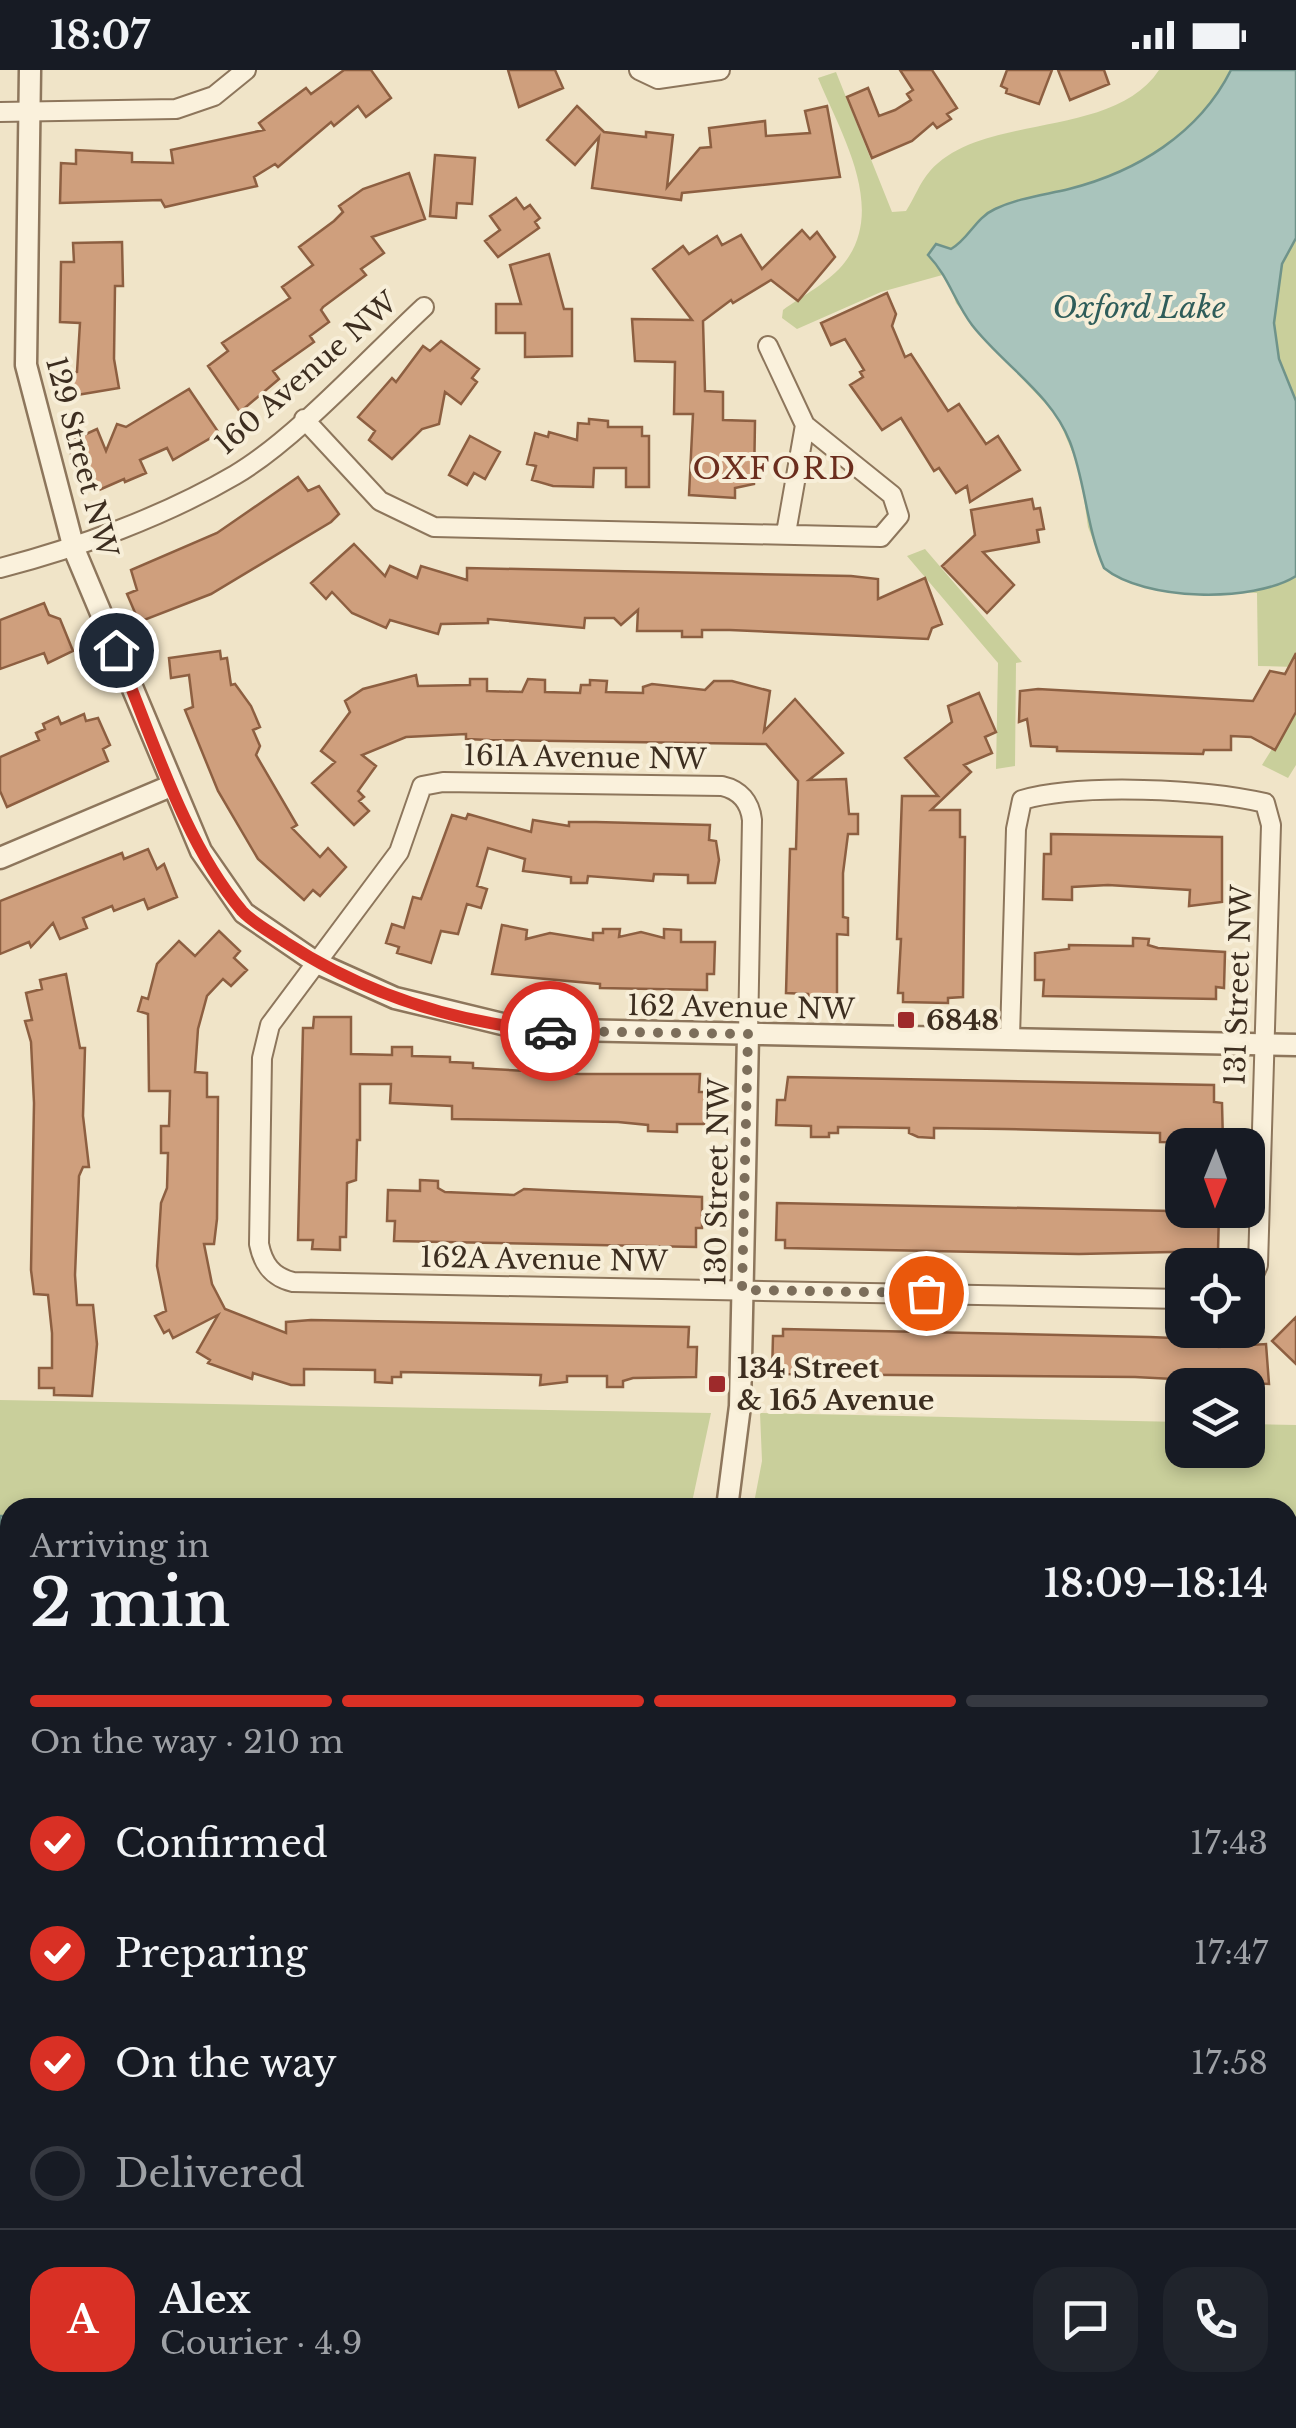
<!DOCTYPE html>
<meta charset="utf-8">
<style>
body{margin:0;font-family:"Libre Baskerville",serif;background:#20242c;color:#f1f3f6;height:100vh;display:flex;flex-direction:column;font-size:38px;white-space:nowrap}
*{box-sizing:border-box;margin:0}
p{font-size:32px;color:#9ea1a6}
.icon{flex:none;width:55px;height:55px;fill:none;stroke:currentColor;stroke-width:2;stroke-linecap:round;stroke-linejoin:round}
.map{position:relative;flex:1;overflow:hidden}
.details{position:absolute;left:0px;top:1428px;width:1298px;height:932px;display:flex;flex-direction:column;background:#171b24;border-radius:30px 30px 0 0;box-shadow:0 5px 15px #0003}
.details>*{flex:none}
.needle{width:65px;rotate:181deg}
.tools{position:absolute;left:1165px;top:1058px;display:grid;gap:20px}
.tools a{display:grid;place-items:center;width:100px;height:100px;border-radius:20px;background:#171b24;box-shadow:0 5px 15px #0003;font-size:50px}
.pin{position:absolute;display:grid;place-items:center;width:85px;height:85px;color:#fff;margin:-42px;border:5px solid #fff;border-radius:50%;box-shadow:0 2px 10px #0007}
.courier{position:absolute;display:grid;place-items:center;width:100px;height:100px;margin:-50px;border:8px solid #d93025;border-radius:50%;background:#fff;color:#222;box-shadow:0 2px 12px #0007}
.headline em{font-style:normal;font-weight:600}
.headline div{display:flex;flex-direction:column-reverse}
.headline{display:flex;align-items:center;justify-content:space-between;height:170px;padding:0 30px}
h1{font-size:65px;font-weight:600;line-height:75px}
.bar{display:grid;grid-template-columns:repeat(4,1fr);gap:15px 10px;align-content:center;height:120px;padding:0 30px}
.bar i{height:12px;border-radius:8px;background:#363941}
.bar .current{background:#d93025}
.bar p{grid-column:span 4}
.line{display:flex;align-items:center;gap:25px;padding:0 30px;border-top:2px solid #363941}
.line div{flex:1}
.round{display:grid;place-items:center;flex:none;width:105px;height:105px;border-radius:30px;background:#20242c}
ol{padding:0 30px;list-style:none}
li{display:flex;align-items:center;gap:30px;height:110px}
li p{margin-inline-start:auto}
li .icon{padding:10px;border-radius:50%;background:#d93025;color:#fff;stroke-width:4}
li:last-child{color:#9ea1a6}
li i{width:55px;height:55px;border:5px solid #363941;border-radius:50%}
.status{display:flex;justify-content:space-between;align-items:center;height:70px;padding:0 50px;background:#171b24;direction:ltr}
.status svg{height:28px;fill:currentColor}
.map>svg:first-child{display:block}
.green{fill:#c9cf9b}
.water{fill:#a9c4bc;stroke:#6f938a;stroke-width:2.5}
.building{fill:#cf9f7d;stroke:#8d5f41;stroke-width:2.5}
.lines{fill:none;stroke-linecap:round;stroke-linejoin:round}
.minor-casing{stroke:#8d765c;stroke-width:22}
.tertiary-casing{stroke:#8d765c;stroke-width:25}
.minor{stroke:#faf1dc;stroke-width:18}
.tertiary{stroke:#faf1dc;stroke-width:20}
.done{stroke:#7c6e5b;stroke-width:10;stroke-dasharray:0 18}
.route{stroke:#d93025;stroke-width:12}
.poi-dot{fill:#9e2a2b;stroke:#f7eed8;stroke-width:4}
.labels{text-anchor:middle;stroke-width:8;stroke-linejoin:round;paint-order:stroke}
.street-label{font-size:28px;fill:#3d2e20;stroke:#f7eed8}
.poi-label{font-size:28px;font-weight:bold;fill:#3d2e20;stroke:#f7eed8;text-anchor:start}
.water-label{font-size:30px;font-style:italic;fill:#2f5d5a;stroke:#f7eed8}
.neighbourhood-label{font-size:30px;letter-spacing:2.5px;fill:#6b2e1e;stroke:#f7eed8}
</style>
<div class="status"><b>18:07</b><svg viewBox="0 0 49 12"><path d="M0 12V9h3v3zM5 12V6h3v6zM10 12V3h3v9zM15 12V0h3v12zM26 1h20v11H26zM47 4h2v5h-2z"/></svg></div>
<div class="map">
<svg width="1296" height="2358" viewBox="0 0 1296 2358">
<rect width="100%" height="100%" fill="#f0e4c8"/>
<!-- green -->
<path class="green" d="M1159,0H1296V597L1258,596L1257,523L1138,516L1104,498L1088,457L1080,400L1057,346L977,260L956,233L946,204L881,222L797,259L782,248L783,240C802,226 831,211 845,192C887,137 840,62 818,8L836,2L892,142L906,141C914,129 920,112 930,101C982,42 1113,70 1159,0Z
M925,479L1022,592L1016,593L1015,696L996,699L998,593L907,486Z
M1296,641V695L1288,708L1262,695Z
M0,1330L711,1343L691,1437L10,1438V2350H661V2358H0Z
M760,1343L1182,1352V1380H1248V1354L1296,1355V1554H1288V1438H753L762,1391Z"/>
<!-- water -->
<path class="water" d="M1231,0H1296V168L1282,194L1274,253L1279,289L1296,331V506C1253,533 1144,531 1104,498C1086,457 1086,414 1070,372C1051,323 1003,295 972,255C954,231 949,207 928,185L936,174L951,179C969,169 975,148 995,139C1018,128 1044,125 1069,119C1136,102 1199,64 1231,0Z
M0,1446H10V1484L0,1485Z"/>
<!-- building -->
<path class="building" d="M344,0H371L391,28L366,47L358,36L334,56L331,52L278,97L275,94L254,107L257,116L165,137L161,130L60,133L61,93L76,94V80L132,83V92L173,93L171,80L264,60L259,53L306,18L311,24Z
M508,0H555L563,18L519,37Z
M900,0H932L957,38L947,44L951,49L937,58L933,53L912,71L872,88L847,27L868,18L879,46L895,40L911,30L907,24L913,20Z
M1007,0H1052L1039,34L1006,23L1007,19L1001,16Z
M1058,0H1104L1109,14L1070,30Z
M577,36L604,62L646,67V62L673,65L667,117L700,78L711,77L709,58L765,51L766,66L810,63L805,41L827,36L840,107L682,123L681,130L592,118L599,67L575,95L547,70Z
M435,85L475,88L472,134L457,133L456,148L430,146Z
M409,103L425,149L372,167L384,183L361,199L366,205L323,237L321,240L329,252L310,266L314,272L273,301L279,309L240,342L208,296L228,281L222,273L290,228L282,217L313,195L299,177L334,151L343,142L339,136L363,119Z
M516,128L524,139L530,135L540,148L535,152L539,158L498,187L485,171L500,160L490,146Z
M802,160L810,169L817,162L835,187L798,231L771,210L733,233L731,230L703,251L705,321L723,322V350L755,351L754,414L735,418V428L689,425L693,344H674L675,292L635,291L632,249L692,250L653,199L683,176L689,184L717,166L722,175L741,165L762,199Z
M122,172L123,216H115L114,289L119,318L65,327L62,304L77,302L80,253L60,252L61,192H74L73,173Z
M549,184L564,239H572V286L525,287V263H496V234H521L510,195Z
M887,223L896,244L892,256L905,287L911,284L948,341L959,334L986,374L998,366L1020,400L970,432L967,416L956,423L939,398L934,401L901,348L882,360L850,315L863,307L860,302L864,300L845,269L831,275L821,253Z
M441,271L479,299L472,308L477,312L461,334L445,322L439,354L422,359L392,389L369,370L375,361L358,347L392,308L396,312L423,276L430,281Z
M189,319L219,363L173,390L167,378L140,390L146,403L125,412L124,409L99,420L94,408H82L66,373L97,359L106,381L117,354L126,357Z
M589,349L608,351V357H642V366H649V417H626V398H594L593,417L553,416L532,410L536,396L527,394L535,363L548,367L549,362L577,370L578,353L589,354Z
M470,366L500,382L485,409L474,403L467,415L449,405Z
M298,407L308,421L319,416L339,444L331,452L211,524L139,552L127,524L137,520L131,500L217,463Z
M1032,429L1034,439L1040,438L1044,459L1037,460L1039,472L983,482L1014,515L987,543L942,496L975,465L971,440Z
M354,474L385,506L390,496L417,508L421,496L467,510V498L851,506L878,509V529L925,508L942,554L932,558L928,569L730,560H702V567H682V561H637L638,540L621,555L614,548H585L584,558L488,549V553L441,554L438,564L390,550L386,558L352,543L332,522L326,529L311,513Z
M44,533L49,545L60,549L73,581L48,593L44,583L0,599V550Z
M220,581L221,589L227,588L231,615L235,614L251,636L260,657L253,660L260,676L256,685L297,755L292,758L320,787L328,778L346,797L320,826L313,820L304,830L258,789L218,721L185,640L193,637L189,605L171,608L169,588Z
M1296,583V642L1275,680L1251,667L1231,666V680H1204L1203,684L1057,681V677L1031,676L1027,649L1019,652L1020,621L1038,619L1253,631L1270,601L1285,604Z
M416,605L418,616L470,615V609H487V621L522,622L528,609L545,610V622L580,623L581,615H590V610L607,611L606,622L643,623V617L652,614L705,620L714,611H732L770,621L764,661L795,629L843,683L809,710L846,709L849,744H858V764H848L843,803V847L848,848V865L837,864V933L811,932L808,924L786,923L790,779H796L798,711L766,674L490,670L466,669V664L406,667L362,685L376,696L358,721L364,727L359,731L369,741L354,755L312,713L335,692L321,681L350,642L345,631L363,619Z
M979,623L996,662L985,667L992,683L964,695L971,702L931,740H960V767H965L963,927L948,928V933L903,932V923H898L901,869H897L902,726H938L905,688L952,652L948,636Z
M84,644L86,651L98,648L110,675L103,679L108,691L7,737L0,721V687L39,670L36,663L45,659L43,654L58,647L61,654Z
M468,744L531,762L533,750L569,756V752H596L710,755L709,770L716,771L719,790L715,813H688V805L654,804L653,811L588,806L587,813H571V807L523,801L525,789L488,778L477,816L487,819L481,838L467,834L458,864L441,861L431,893L397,883L399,877L386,873L392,854L404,858L413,827L421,829L452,745L466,749Z
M1051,764L1222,767V832L1189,836L1190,820L1108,815L1072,817V830L1043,829L1044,784H1051Z
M148,779L157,799L164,794L177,827L148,839L144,829L114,841L112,836L83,848L87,858L60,869L53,853L31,877L29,872L0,884V831L122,783L124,789Z
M502,855L527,860L526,869L550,863L593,870V863H603V859H620L619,867L641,862L664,868V859L681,860V872H715L714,904H707V920L600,918V914L492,904Z
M219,861L240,881L234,888L247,900L231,916L223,909L207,926L198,959L195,1002L207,1003V1027H218L217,1149L214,1174H204L212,1214L225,1239L286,1263V1252L311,1250L689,1257L688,1277H697L696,1307L633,1308L623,1311V1317H607V1306H567V1312L540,1315L541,1305L401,1302V1307H392V1313L375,1312V1300L304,1299V1315H291L253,1303L252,1309L208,1293L210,1290L197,1282L218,1245L173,1268L169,1260L164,1263L155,1246L166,1241L157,1196L161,1133L167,1118L168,1083H161V1056H169L170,1021H149L148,944L138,941L142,927L148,929L157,894L179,871L195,886Z
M1133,868L1149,869L1148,875L1158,878L1225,882L1224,918L1216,917V929L1043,926L1044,910H1035V883L1069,879V875L1133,876Z
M66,904L80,978H85L83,1046L89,1097H83L79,1106L75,1205L77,1235H93L97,1274L92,1326L54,1325V1318H39V1298H52V1263L48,1225L34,1224L31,1200L34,1033L31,972L25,951L32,950L26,923L42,919L40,910Z
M314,947H351V984L392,985V977H412V986L450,987V992L473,993V998L580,1004H700L699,1022H705L704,1054H677V1062L648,1061V1055L618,1052L452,1049V1036L390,1033L391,1014H360V1070H357L356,1110L347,1113L346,1167H340V1180L312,1179L313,1170H298L303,958H313Z
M788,1007L1214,1015V1032L1222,1033L1223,1073L1160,1072V1063L1004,1059L934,1058V1068L918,1067L909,1063V1058L838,1057V1063H829V1067H811V1056L776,1055L777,1030H785Z
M420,1110L438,1111V1118L445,1122L514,1125L524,1119L544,1120L702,1127V1158H696V1177L394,1171L395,1151H387L388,1120L420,1121Z
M777,1133L1219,1142L1218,1181L1079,1184L785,1178V1170H776Z
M1296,1247V1294L1272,1271Z
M783,1259L1150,1267L1219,1270V1277L1266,1274L1269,1314L1135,1307L772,1304L773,1266H783Z"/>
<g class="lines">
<defs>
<path id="minor" d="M639,0L658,9L720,0
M0,42L176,39L214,26L246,0
M304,349L380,431L434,457L881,467L899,446L892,425L805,355L768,276
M786,463L805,355
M0,498C78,478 165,446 235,405C296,369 370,287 424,237
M748,965L752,750C750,732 740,720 722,716L443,712L422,716L399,782L270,955L262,988L259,1174C263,1194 272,1207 293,1212L1182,1229
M1010,967L1016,759L1022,730C1082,713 1204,719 1265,733L1271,755L1258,1195L1248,1218
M815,2350L816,2358
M943,2358V2350
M1223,2358V2350"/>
<path id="tertiary" d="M30,0L26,295L74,479L201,781L244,843L317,893L395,928L523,959L1296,975
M0,788L173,715
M727,1438L740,1336L748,965
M1288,1951H1296
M708,2350L709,2358"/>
</defs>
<!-- minor casing -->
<use href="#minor" class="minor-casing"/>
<!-- tertiary casing -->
<use href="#tertiary" class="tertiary-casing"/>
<!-- minor -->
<use href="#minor" class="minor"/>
<!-- tertiary -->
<use href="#tertiary" class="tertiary"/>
</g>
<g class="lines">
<!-- done -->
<path class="done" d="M550,961L748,964L742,1220L926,1223"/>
<!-- route -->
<path class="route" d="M116,580C151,663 183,772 242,841C253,853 272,863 285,872C365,924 456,953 550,961"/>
</g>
<!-- markers -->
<g class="poi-dot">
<rect x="896" y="940" width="20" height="20" rx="5"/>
<rect x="707" y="1304" width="20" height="20" rx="5"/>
</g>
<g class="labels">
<!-- street labels -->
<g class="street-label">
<text transform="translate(306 303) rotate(-41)" y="10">160 Avenue NW</text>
<text transform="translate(82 387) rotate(75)" y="10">129 Street NW</text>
<text transform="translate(585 687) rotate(1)" y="10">161A Avenue NW</text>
<text transform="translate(1238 915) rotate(-88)" y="10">131 Street NW</text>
<text transform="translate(741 937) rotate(1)" y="10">162 Avenue NW</text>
<text transform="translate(717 1112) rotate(-89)" y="10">130 Street NW</text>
<text transform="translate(544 1189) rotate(1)" y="10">162A Avenue NW</text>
</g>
<!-- poi labels -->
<g class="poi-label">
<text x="926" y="960">6848</text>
<text x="737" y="1308">134 Street<tspan x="737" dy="32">&amp; 165 Avenue</tspan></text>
</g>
<!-- water labels -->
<g class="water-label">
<text x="1139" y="248">Oxford Lake</text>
</g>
<!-- neighbourhood labels -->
<g class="neighbourhood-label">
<text x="775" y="409">OXFORD</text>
</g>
</g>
</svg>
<div class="tools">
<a><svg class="needle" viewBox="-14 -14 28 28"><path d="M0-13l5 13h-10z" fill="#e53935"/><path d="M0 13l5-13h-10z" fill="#9ea1a6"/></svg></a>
<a><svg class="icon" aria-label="locate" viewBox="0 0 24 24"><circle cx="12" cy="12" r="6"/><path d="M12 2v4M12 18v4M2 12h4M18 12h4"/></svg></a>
<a><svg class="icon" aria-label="layers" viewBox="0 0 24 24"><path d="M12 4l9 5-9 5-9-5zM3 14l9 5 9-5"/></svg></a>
</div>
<div class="pin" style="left:926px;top:1223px;background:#ea580c"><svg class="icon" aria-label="bag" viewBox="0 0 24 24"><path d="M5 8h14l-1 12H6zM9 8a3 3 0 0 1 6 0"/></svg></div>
<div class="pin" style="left:116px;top:580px;background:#1f2937"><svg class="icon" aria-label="home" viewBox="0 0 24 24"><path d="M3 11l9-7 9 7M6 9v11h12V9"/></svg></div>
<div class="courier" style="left:550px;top:961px"><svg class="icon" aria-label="car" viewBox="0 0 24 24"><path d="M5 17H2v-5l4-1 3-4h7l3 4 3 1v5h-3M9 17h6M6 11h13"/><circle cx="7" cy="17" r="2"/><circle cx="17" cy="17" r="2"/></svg></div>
<section class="details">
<div class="headline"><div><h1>2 min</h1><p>Arriving in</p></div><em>18:09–18:14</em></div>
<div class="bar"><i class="current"></i><i class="current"></i><i class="current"></i><i></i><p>On the way · 210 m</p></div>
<ol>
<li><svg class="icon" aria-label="check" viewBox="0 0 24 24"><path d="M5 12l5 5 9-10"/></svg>Confirmed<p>17:43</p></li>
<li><svg class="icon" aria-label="check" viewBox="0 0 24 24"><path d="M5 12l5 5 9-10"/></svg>Preparing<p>17:47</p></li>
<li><svg class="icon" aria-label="check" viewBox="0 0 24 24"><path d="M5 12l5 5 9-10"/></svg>On the way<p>17:58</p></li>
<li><i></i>Delivered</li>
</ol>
<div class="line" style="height:180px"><b class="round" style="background:#d93025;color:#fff">A</b><div><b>Alex</b><p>Courier · 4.9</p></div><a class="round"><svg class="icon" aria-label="chat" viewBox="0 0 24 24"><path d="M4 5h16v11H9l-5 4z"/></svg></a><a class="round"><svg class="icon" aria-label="phone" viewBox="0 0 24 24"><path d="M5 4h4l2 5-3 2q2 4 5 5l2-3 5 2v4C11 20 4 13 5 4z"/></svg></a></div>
</section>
</div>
